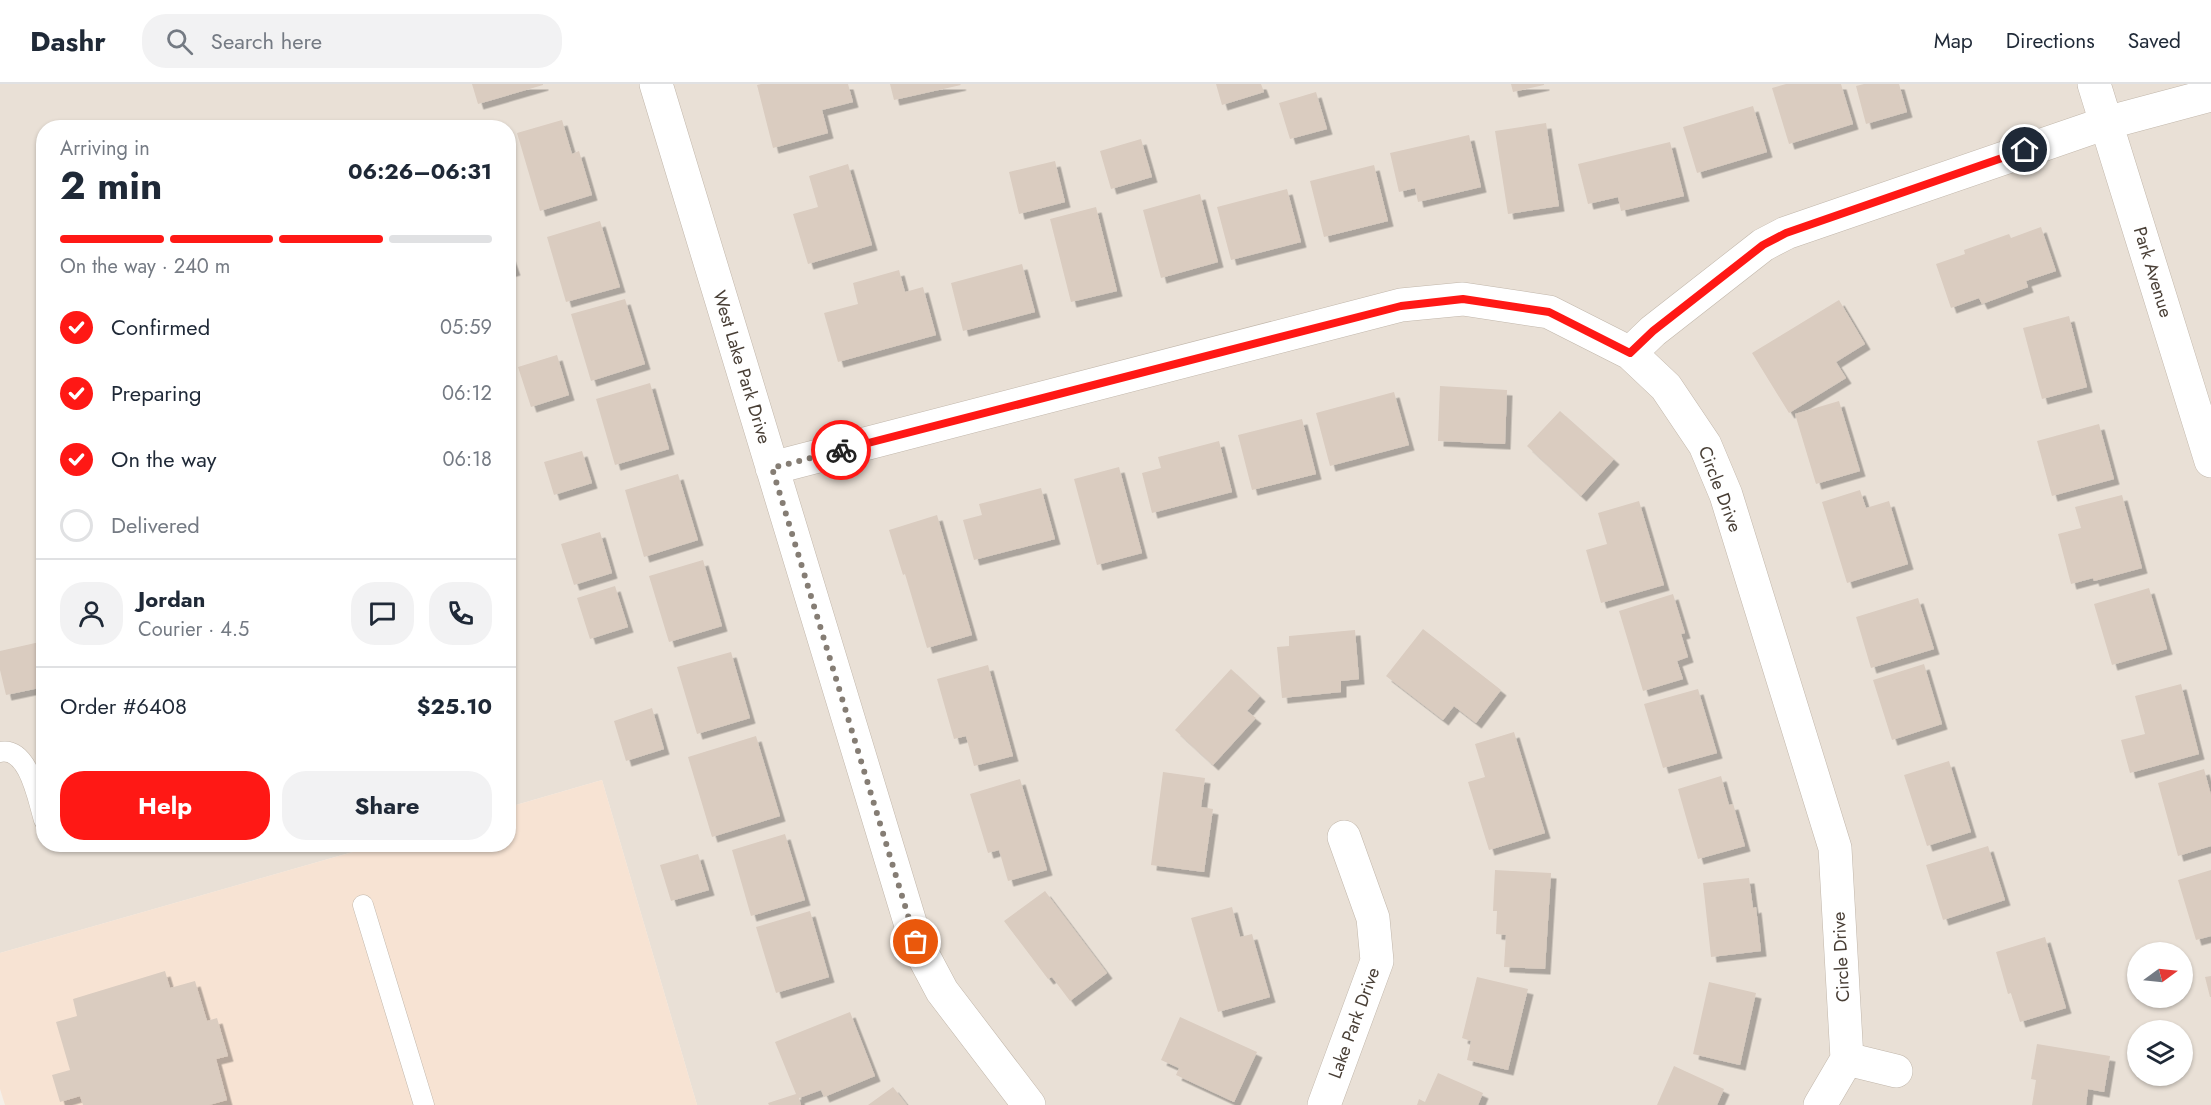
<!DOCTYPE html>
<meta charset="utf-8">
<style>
body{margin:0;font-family:Jost,sans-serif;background:#f2f2f3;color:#1f2937;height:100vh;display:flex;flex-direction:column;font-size:22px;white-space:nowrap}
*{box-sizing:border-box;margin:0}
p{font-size:20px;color:#747a83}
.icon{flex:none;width:33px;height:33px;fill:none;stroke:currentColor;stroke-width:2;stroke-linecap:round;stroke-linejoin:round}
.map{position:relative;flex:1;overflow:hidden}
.panel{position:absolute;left:36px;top:36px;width:480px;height:732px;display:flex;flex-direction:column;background:#fff;border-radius:24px;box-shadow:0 2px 4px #0004}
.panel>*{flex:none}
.needle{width:39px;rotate:75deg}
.buttons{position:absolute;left:2127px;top:858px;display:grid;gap:12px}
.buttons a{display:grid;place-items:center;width:66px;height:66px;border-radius:50%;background:#fff;box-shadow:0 2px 4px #0004;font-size:30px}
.pin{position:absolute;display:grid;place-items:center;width:51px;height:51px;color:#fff;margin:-26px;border:3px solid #fff;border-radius:50%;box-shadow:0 2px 6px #0007}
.courier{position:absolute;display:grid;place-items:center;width:60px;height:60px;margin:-30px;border:4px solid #ff1815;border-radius:50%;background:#fff;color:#222;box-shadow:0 2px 8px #0007}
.headline em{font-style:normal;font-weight:700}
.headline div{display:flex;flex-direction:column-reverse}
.headline{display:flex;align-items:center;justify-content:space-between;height:102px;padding:0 24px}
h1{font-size:39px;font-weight:700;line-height:45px}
.bar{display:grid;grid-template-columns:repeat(4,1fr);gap:9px 6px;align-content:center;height:72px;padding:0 24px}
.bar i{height:8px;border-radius:4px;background:#e0e1e3}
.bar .on{background:#ff1815}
.bar p{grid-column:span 4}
.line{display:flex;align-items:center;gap:15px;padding:0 24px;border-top:2px solid #e0e1e3}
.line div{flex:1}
.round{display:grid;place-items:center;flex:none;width:63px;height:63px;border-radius:24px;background:#f2f2f3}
ol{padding:0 24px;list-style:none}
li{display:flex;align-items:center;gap:18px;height:66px}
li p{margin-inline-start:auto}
li .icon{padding:6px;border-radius:50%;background:#ff1815;color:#fff;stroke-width:4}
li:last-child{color:#747a83}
li i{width:33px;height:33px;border:3px solid #e0e1e3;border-radius:50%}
.button{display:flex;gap:12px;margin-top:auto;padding:12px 24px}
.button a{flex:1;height:69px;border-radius:24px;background:#ff1815;color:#fff;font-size:24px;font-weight:700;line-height:69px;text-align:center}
.button a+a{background:#f2f2f3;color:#1f2937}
header{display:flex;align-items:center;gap:36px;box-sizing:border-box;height:84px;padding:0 30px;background:#fff;border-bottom:2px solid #e0e1e3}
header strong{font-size:28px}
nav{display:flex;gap:33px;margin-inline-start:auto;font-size:21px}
.search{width:420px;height:54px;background:#f2f2f3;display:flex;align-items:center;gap:15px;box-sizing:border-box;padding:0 21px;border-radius:24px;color:#747a83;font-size:22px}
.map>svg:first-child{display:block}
.residential{fill:#e9e0d6;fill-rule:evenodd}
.commercial{fill:#f7e3d3}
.building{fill:#daccc0;filter:url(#shadow)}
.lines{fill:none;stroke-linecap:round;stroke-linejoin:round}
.lane-casing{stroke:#c1b6aa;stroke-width:21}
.street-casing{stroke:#c1b6aa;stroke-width:34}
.lane{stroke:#fff;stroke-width:20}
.street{stroke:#fff;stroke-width:33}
.done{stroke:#857d74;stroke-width:6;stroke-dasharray:0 10.8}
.route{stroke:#ff1815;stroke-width:8}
.labels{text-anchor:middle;stroke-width:4.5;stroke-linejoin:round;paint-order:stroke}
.street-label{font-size:18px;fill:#493f36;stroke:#fff}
</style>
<header>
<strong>Dashr</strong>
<div class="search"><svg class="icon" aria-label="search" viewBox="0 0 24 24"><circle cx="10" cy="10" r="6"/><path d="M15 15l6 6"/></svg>Search here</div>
<nav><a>Map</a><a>Directions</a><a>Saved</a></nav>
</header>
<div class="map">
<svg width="2211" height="1021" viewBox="0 0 2211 1021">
<defs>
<filter id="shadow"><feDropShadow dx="5.5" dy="5.5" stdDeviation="0" flood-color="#0004"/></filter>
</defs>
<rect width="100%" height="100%" fill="#f5efe8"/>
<!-- residential -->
<path class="residential" d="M0,0H2211V1021H697L602,696L509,723L508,44H44V760L377,761L0,869ZM2138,868H2182V914H2138ZM2138,946H2182V992H2138Z"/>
<!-- commercial -->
<path class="commercial" d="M602,696L697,1021H5L0,1005V869L377,761L508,760L509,723Z"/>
<!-- building -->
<path class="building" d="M472,0H543V1L478,20Z
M761,0H848L853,18L822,26L828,49L773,64L757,1Z
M890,0H960L961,1L894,16Z
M1216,0H1261L1264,8L1222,21Z
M1511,0H1544V1L1513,8Z
M1786,0H1841L1853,40L1789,60L1772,4Z
M1864,0H1899L1907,28L1866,40L1856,2Z
M1316,8L1327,45L1290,55L1279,19Z
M1753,22L1767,68L1697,89L1683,43Z
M562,36L572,70L579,67L592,111L540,127L517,49Z
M1546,39L1559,122L1508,130L1495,47Z
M1469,51L1481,103L1418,118L1415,104L1399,108L1390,69Z
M1141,55L1152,93L1111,105L1100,67Z
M1670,58L1684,112L1621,127L1618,113L1588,120L1578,80Z
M1055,77L1065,118L1019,130L1009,88Z
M848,80L872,161L808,180L793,130L818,123L809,92Z
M1374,81L1388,137L1324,153L1310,97Z
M1287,105L1301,158L1231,176L1217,123Z
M1200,110L1218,178L1161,194L1143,126Z
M1096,123L1117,207L1071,218L1050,135Z
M600,137L620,203L566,218L547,153Z
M2041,143L2056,187L2026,197L2028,203L1982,220L1979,214L1951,224L1936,180L1965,170L1964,166L2009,150L2011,154Z
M508,166L515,186L508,188Z
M1022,180L1035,228L963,247L951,199Z
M899,186L905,208L923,203L936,251L838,278L824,229L858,220L853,199Z
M625,215L645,280L591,297L571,230Z
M1839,216L1865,260L1836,278L1846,294L1789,329L1752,269Z
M2069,232L2087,303L2042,315L2023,244Z
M557,271L569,311L531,323L518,283Z
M650,299L669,365L615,381L596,315Z
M1440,302L1507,306L1505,360L1438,357Z
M1394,308L1409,361L1330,382L1316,329Z
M1839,317L1860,387L1816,400L1795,330Z
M1560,327L1614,375L1581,412L1527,362Z
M1302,335L1316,390L1252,406L1238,351Z
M2099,340L2114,395L2052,412L2037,357Z
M1219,357L1232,408L1152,429L1142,389L1161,384L1158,373Z
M582,367L592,399L554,411L544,378Z
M1119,383L1142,469L1097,481L1074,395Z
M678,390L698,456L644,473L625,406Z
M1041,404L1055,455L974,476L963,436L982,431L979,420Z
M1860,406L1866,424L1889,417L1908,480L1847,499L1822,418Z
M2122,411L2142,484L2094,497L2093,494L2071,500L2058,450L2081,444L2075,423Z
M1639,417L1664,501L1601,519L1586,466L1607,460L1598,429Z
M937,431L972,551L927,564L905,490L903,491L889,446Z
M600,448L612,489L574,501L561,460Z
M703,476L722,542L669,558L649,492Z
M615,502L628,543L590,555L577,514Z
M2149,504L2167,565L2112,581L2094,520Z
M1673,510L1685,549L1681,550L1688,573L1677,577L1683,595L1643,607L1619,527Z
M1918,514L1934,565L1871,584L1856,533Z
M1423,545L1501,606L1476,639L1454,622L1443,636L1386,592Z
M1355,546L1359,595L1341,597V608L1282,614L1277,563L1289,562V552Z
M44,557V603L6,611L0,586V567Z
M731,568L750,634L697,650L677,583Z
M1924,580L1942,640L1892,656L1873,596Z
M988,581L1013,672L974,682L966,652L954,655L937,595Z
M1231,585L1260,612L1247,627L1256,634L1213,681L1175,646Z
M2181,600L2199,670L2130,689L2121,656L2145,650L2135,612Z
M1698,605L1717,669L1663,684L1644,620Z
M652,624L664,665L626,677L614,637Z
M1514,648L1545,749L1489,766L1468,698L1485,693L1475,660Z
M756,652L780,732L712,753L688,673Z
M1949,677L1971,748L1927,762L1904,691Z
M2204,685L2211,711V762L2178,772L2158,699Z
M1163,688L1205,694L1201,723L1213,725L1204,788L1151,781Z
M1721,692L1729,721L1733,720L1745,762L1698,775L1678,705Z
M1020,695L1047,786L1008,797L999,766L988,769L970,710Z
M785,750L805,816L751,832L732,766Z
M1988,762L2005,816L1943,836L1926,781Z
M698,770L709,806L671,817L660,781Z
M1495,786L1551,789L1545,885L1504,883L1506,851L1496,850L1497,827H1493Z
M2211,786V852L2196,856L2178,796Z
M1749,794L1753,824L1756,823L1761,867L1711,873L1703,799Z
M1045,807L1107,889L1070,917L1052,893L1048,895L1004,837Z
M1232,823L1240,853L1252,850L1270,913L1218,928L1191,834Z
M810,827L829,893L776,909L756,843Z
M2045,853L2066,924L2020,938L2011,909L2008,910L1996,868Z
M165,887L170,904L195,897L207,937L217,934L228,972L216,975L227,1016L209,1021H83L80,1012L60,1018L52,991L70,986L56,938L77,932L73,915Z
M2211,892V913H2210L2205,893Z
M1477,893L1528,905L1508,986L1467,976L1471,957L1462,954Z
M1709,898L1756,909L1740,981L1693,970Z
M850,928L875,992L824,1013L821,1006L799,1014L801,1021H769L768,1019L796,1010L775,958Z
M1180,933L1257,968L1234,1018L1176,991L1179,984L1161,976Z
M2037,960L2110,972L2104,1008L2088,1005L2086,1021H2032L2036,996L2031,995Z
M1674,982L1724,1005L1717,1021H1657Z
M1438,989L1483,1009L1478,1021H1417L1419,1015L1425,1018Z
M893,1003L907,1021H868Z"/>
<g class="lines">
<defs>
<path id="lane" d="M0,668C29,662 38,717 44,736
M363,821L424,1021"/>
<path id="street" d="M656,0L916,858L942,907L1029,1021
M2094,0L2211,377
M1630,269L1653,247L1763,161L1786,149L2106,39L2211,11
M772,384L1401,221L1463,215L1549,228L1630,269L1666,303L1705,361L1726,411L1835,764L1847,975L1820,1021
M1847,975L1896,987
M1324,1021L1377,877L1373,834L1344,753"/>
</defs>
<!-- lane casing -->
<use href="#lane" class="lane-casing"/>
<!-- street casing -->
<use href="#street" class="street-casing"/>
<!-- lane -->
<use href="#lane" class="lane"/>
<!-- street -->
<use href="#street" class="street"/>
</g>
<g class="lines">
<!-- done -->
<path class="done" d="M841,366L772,384L916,858"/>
<!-- route -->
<path class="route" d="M841,366L1401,222L1463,215L1549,228L1630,269L1653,247L1763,161L1786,149L2025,66"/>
</g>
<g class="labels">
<!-- street labels -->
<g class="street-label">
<text transform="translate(2153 188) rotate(73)" y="6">Park Avenue</text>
<text transform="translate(742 283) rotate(73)" y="6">West Lake Park Drive</text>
<text transform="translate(1720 405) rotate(69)" y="6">Circle Drive</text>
<text transform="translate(1841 873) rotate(-93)" y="6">Circle Drive</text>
<text transform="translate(1354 939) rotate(-70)" y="6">Lake Park Drive</text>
</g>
</g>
</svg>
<div class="buttons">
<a><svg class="needle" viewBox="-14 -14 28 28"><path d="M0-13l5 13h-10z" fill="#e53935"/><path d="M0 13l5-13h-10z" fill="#747a83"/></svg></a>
<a><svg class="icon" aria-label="layers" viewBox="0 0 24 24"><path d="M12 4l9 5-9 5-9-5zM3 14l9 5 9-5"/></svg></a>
</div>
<div class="pin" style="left:916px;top:858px;background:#ea580c"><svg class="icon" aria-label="bag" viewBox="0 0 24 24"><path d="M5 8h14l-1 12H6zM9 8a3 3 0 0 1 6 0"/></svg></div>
<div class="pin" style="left:2025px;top:66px;background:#1f2937"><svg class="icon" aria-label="home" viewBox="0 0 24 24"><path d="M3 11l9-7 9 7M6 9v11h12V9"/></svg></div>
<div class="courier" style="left:841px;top:366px"><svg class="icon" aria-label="bike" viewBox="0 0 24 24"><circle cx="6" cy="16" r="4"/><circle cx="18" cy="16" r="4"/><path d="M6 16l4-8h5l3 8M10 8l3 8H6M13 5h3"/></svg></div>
<section class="panel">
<div class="headline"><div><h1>2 min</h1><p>Arriving in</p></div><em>06:26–06:31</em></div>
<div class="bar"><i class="on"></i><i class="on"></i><i class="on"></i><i></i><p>On the way · 240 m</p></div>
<ol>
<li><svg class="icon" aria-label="check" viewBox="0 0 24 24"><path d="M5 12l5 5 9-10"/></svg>Confirmed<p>05:59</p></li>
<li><svg class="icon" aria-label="check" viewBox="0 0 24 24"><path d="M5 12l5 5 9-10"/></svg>Preparing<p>06:12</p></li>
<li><svg class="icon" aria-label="check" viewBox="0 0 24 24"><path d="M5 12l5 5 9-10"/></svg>On the way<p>06:18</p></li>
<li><i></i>Delivered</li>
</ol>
<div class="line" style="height:108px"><a class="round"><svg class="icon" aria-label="person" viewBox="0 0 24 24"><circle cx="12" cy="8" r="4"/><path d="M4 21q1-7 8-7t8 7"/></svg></a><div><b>Jordan</b><p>Courier · 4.5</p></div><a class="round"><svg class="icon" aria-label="chat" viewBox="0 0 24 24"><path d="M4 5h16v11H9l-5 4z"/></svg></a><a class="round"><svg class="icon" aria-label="phone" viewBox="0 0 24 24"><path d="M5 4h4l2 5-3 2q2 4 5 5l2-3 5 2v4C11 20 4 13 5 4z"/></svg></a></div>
<div class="line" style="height:78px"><div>Order #6408</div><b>$25.10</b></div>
<div class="button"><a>Help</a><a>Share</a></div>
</section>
</div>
